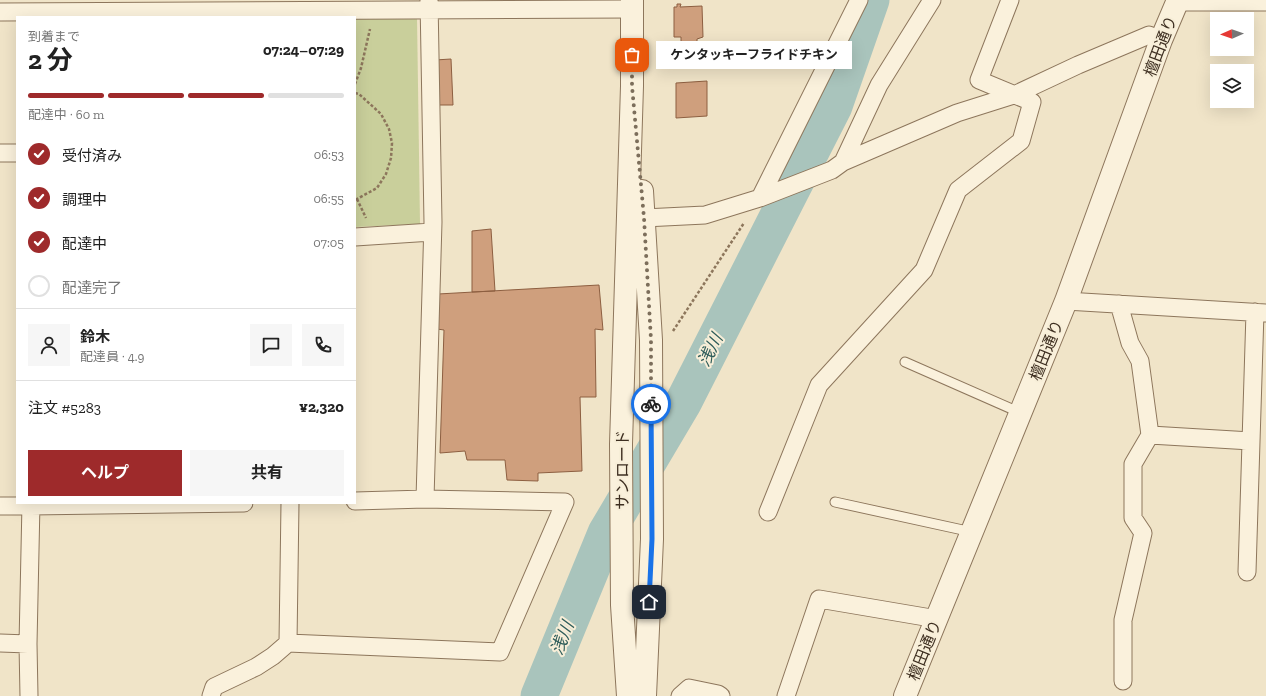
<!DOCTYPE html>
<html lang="ja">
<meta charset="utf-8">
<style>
body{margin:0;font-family:"Zilla Slab","Noto Sans JP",serif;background:#f6f6f6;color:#222;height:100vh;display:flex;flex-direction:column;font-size:15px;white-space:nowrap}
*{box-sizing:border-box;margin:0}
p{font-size:13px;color:#767676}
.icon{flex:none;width:22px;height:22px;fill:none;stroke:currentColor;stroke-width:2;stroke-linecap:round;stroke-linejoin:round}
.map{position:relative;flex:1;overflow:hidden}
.sheet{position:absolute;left:16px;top:16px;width:340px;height:488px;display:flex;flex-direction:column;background:#fff;border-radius:0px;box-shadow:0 4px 16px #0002}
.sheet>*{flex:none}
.needle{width:26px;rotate:268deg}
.fabs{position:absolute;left:1210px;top:12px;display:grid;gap:8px}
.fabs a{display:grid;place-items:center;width:44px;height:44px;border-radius:0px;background:#fff;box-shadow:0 4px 16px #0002;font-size:20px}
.pin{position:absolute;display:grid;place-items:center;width:34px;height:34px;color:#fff;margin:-17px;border-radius:8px;box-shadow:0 2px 6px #0006}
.courier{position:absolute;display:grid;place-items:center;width:40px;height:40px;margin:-20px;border:3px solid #1a73e8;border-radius:50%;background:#fff;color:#222;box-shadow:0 1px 5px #0007}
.bubble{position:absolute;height:28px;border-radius:0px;background:#fff;box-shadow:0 4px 16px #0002;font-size:13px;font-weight:700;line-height:28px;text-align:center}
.summary em{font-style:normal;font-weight:700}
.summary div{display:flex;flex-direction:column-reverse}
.summary{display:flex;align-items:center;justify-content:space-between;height:68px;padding:0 12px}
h1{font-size:26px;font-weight:700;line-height:30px}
.bar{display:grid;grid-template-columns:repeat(4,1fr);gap:6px 4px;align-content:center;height:48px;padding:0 12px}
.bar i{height:5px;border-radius:3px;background:#e0e0e0}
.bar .on{background:#9e2a2b}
.bar p{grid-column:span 4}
.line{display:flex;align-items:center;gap:10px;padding:0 12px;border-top:1px solid #e0e0e0}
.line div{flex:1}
.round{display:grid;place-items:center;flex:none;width:42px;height:42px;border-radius:0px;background:#f6f6f6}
ol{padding:0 12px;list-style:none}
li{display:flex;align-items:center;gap:12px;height:44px}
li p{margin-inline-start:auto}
li .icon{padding:4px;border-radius:50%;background:#9e2a2b;color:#fff;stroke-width:4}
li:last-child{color:#767676}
li i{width:22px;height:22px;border:2px solid #e0e0e0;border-radius:50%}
.cta{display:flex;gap:8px;margin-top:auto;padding:8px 12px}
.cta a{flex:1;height:46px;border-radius:0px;background:#9e2a2b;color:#fff;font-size:16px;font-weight:700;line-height:46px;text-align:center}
.cta a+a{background:#f6f6f6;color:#222}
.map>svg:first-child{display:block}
.green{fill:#c9cf9b}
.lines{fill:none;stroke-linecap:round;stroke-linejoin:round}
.river{stroke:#a9c4bc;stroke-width:37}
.building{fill:#cf9f7d;stroke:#8d5f41}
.service-casing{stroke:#8d765c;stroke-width:11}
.minor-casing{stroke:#8d765c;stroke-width:19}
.tertiary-casing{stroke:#8d765c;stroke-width:24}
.path{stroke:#8d765c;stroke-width:2.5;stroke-dasharray:3 2;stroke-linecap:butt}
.service{stroke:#faf1dc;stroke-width:9}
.minor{stroke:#faf1dc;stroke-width:17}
.tertiary{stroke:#faf1dc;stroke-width:22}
.done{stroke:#7c6e5b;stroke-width:4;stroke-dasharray:0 7.2}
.route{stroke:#1a73e8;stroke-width:5}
.labels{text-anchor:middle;stroke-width:4;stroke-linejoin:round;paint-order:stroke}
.street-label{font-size:16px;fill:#3d2e20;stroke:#f7eed8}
.water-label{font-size:17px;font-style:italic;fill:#2f5d5a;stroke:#f7eed8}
</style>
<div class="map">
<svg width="1266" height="696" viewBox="0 0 1266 696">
<rect width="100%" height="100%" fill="#f0e4c8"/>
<!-- green -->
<path class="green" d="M417,16L420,224L355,227V17Z"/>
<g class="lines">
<!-- river -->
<path class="river" d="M539,696L606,533L683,403L834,106L871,0"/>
</g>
<!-- building -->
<path class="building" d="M677,4H681L680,7L702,6L703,37L697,39V47L681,48V37H674V7H677Z
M451,59L453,105H436L435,60Z
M707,81V116L676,118V83Z
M491,229L495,291L472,292V231Z
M599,285L603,330L595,329L596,397H580L582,471L538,473V481L507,480L505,460H467L465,451L440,453L444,330L437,329L438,294Z"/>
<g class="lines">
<defs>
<path id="service" d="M905,362L1021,413
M835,502L972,532"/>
<path id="minor" d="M1177,2H1266
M0,12L633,9
M0,153H17
M843,162L879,85L932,0
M760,198L859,0
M644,218L705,215L760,198L832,170L843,162L957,113L1014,95L1078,65L1149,35L1161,40
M355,237L432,232
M1066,301L1266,313
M1119,304L1130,343L1140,361L1150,435
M425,499L433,222L429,0
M0,506H31L244,503
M768,512L819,385L924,270L958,190L1021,141L1032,102L979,80L1010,0
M1247,572L1255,312
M0,643L28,644
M288,643L290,503
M1123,681V620L1143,533L1133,518V464L1150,435L1251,441
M29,696L28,644L31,503
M211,696L214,687L256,667L273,656L288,643L500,652L565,502L425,499L355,501
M680,696L689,688L718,694L721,696
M786,696L819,599L937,619"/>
<path id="tertiary" d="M642,191L651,340L652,539L645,696
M628,696L622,605L621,444L632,86V0
M905,696L1066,301L1161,40L1178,0"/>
</defs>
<!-- service casing -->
<use href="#service" class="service-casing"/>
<!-- minor casing -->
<use href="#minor" class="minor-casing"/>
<!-- tertiary casing -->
<use href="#tertiary" class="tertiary-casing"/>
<!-- path -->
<path class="path" d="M355,84L361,68L370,29
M355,93L359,94L381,114L389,129L392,143L391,158L386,174L377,188L355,200
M357,199L366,218
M673,331L744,223"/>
<!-- service -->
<use href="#service" class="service"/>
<!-- minor -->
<use href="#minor" class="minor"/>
<!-- tertiary -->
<use href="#tertiary" class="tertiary"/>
</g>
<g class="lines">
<!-- done -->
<path class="done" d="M632,55V86L644,218L651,340V404"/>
<!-- route -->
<path class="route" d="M649,602L652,539L651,404"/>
</g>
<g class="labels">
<!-- street labels -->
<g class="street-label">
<text transform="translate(1160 46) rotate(-69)" y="6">檀田通り</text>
<text transform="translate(1046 350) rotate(-68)" y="6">檀田通り</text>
<text transform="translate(622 470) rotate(-90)" y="6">サンロード</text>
<text transform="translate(924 650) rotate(-68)" y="6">檀田通り</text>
</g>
<!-- water labels -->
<g class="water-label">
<text transform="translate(710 350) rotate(-63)" y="6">浅川</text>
<text transform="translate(562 638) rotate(-68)" y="6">浅川</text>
</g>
</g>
</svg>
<div class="fabs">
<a><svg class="needle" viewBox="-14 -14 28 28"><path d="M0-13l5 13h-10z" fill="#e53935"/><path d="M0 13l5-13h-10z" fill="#767676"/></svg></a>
<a><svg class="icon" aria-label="layers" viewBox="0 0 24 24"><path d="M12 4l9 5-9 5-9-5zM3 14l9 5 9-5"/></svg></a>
</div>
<div class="pin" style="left:632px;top:55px;background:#ea580c"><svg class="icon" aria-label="bag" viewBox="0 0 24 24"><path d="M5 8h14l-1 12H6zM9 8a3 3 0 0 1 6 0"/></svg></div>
<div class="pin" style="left:649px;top:602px;background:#1f2937"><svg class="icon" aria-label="home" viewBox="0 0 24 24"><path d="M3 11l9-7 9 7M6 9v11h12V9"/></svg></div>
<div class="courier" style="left:651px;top:404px"><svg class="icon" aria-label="bike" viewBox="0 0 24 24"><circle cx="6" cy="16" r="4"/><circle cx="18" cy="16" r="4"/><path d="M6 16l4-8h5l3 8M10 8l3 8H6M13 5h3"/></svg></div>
<div class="bubble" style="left:656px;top:41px;width:196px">ケンタッキーフライドチキン</div>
<section class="sheet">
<div class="summary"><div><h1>2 分</h1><p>到着まで</p></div><em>07:24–07:29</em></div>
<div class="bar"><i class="on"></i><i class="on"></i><i class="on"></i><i></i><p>配達中 · 60 m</p></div>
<ol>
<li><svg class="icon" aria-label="check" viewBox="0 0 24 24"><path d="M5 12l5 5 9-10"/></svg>受付済み<p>06:53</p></li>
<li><svg class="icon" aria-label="check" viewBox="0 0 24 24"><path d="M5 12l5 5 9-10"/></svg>調理中<p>06:55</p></li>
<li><svg class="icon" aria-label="check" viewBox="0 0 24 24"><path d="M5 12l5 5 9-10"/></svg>配達中<p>07:05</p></li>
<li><i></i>配達完了</li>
</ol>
<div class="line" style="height:72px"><a class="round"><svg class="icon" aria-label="person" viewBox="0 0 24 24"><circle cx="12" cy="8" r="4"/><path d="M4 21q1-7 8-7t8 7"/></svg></a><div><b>鈴木</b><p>配達員 · 4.9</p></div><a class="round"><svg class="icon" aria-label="chat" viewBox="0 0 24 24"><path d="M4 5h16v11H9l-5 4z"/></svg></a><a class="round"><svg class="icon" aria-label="phone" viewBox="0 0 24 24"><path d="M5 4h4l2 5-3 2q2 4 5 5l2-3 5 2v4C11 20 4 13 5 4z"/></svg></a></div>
<div class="line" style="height:52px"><div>注文 #5283</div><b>¥2,320</b></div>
<div class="cta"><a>ヘルプ</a><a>共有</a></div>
</section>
</div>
